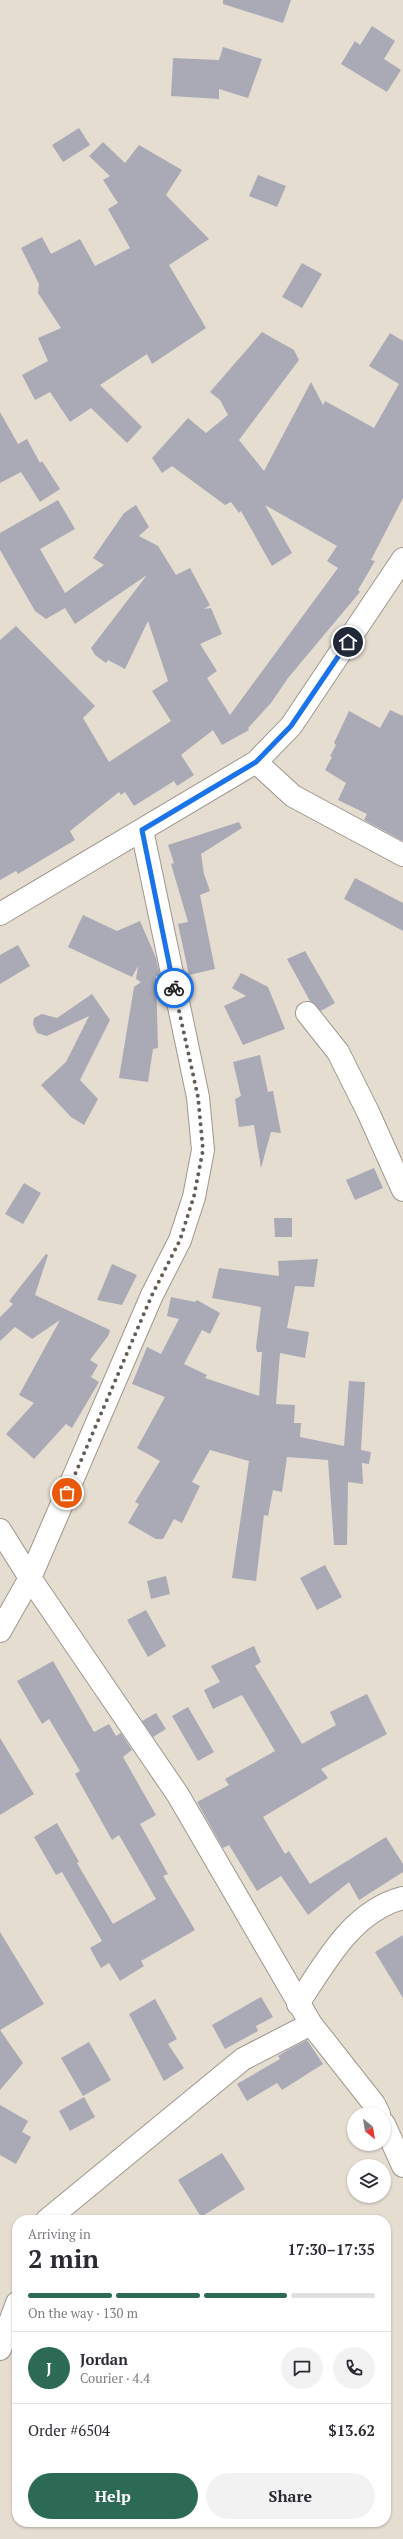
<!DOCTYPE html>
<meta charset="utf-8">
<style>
body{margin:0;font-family:"PT Serif",serif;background:#f2f2f3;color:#2b2b33;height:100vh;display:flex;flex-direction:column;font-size:15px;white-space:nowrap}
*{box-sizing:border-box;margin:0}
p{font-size:13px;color:#7c7c81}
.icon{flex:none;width:22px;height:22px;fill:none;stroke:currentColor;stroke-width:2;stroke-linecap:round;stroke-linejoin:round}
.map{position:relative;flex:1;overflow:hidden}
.sheet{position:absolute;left:12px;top:2215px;width:379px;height:312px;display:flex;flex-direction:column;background:#fff;border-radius:16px;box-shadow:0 1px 3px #0004}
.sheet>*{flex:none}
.needle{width:26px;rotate:150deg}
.buttons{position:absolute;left:347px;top:2107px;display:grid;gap:8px}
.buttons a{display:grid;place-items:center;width:44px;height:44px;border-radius:50%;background:#fff;box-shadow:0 1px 3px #0004;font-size:20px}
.pin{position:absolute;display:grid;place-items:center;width:34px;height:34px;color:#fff;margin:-17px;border:2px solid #fff;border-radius:50%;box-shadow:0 1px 4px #0007}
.courier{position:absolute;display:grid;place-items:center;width:40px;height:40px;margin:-20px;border:3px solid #1a73e8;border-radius:50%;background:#fff;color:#222;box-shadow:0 1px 5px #0007}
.overview em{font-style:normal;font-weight:600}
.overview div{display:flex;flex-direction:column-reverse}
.overview{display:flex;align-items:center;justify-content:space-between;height:68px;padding:0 16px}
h1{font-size:26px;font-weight:600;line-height:30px}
.bar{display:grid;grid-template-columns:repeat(4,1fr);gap:6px 4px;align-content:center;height:48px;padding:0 16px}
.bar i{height:5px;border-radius:3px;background:#e1e1e2}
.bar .on{background:#2d6a56}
.bar p{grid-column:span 4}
.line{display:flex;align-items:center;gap:10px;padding:0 16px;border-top:1px solid #e1e1e2}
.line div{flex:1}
.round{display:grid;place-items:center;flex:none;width:42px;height:42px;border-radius:21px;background:#f2f2f3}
.action{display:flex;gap:8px;margin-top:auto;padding:8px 16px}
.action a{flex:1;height:46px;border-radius:24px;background:#2d6a56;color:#fff;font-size:16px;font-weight:600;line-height:46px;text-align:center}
.action a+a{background:#f2f2f3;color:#2b2b33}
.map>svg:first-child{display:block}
.building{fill:#a9aab6}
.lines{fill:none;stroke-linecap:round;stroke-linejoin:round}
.minor-casing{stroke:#9f978d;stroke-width:24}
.minor{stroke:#fff;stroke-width:22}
.done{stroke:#625d56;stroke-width:4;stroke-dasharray:0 7.2}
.route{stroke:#1a73e8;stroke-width:5}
</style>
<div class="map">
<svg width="403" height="2539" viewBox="0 0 403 2539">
<rect width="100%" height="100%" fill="#e6ddd1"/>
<!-- building -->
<path class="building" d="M223,0H291L283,23L223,4Z
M372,26L395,41L384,59L401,70L387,92L341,64L355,41L360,45Z
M223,47L262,59L248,98L219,89V99L171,96L173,58L219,60Z
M79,128L90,145L63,162L52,145Z
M103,142L125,163L139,145L182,170L166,195L209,239L169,265L206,328L152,364L147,354L100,385L142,427L127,443L91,408L70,422L50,392L35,400L22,375L48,361L38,338L61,328L38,293L39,284L21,248L42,237L51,254L80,239L95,266L130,248L108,209L118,203L103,180L110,176L89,156Z
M258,175L286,186L277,207L249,196Z
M302,263L322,274L302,308L282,297Z
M262,332L294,350L299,360L239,440L264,471L311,382L323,405L325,401L374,428L399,384L369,366L390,333L403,341V498L371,560L375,561L358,590L360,592L288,678L271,703L248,728L249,730L222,745L213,730L181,755L194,775L177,786L174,781L134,806L125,792L121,795L119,792L70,831L75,840L18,874L16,871L0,880V640L16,626L95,706L83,718L109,762L171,721L152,691L168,681L148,621L125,669L108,660L106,663L95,655L91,648L147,575L75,624L65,608L46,619L35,611L0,550V533L58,500L75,529L40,549L65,593L104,565L93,558L124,513L136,505L149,527L139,536L158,546L176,575L190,568L210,605L204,609L211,608L222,634L200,644L217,671L207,678L230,715L338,568L327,561L337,546L265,505L292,553L272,566L241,511L239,513L231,502L225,505L172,466L162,473L152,458L188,418L206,433L228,415L220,400L210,392Z
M0,412L18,444L27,439L40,463L42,461L60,489L40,502L21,472L0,483Z
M390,710L403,716V841L364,820L367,814L338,800L346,783L325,770L332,757L330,756L336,745L334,743L349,711L380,728Z
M239,822L242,828L201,854L204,874L210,891L200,895L215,969L189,975L178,924L188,922L171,864L174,863L168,845Z
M355,878L403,903V931L344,899Z
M83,915L117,931L140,921L156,958L160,976H156L158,1048L153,1049L148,1082L119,1078L134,987L141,982L136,979L138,966L132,977L68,947Z
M18,945L30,966L0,984V955Z
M305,951L335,1003L321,1011L310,1001L287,959Z
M241,973L268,987L285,1029L243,1045L224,1006L246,996L232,988Z
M92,994L110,1020L80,1080L98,1099L84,1125L71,1117L41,1085L66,1062L89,1016L47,1036L37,1033L33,1024L34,1018L42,1014L57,1018Z
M260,1055L268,1092L273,1091L281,1133L271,1132L261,1168L254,1125L239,1127L235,1099L241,1096L233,1062Z
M374,1168L383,1188L355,1200L346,1180Z
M24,1183L41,1193L23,1224L5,1214Z
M274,1218H292V1237H275Z
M46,1254L48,1255L35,1295L110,1330L108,1336L90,1360L98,1365L91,1377L99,1382L72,1428L66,1424L34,1459L6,1434L34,1403L19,1395L60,1320L32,1339L15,1327L0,1341V1317L13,1304L9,1301Z
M318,1259L314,1287L295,1286L287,1328L309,1332L305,1358L280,1353L276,1404L295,1405L294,1423H301L300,1437L344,1446L349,1381L365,1382L361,1450L371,1452L369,1464L362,1463L363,1484L348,1482L347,1545H334L328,1460L287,1457L282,1492L273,1490L268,1516L264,1515L256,1581L232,1578L249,1461L210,1450L192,1482L200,1486L182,1523L174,1519L163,1539H156L128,1523L139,1504L135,1502L160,1461L137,1448L165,1397L132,1384L147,1347L161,1354L179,1319L167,1316L171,1297L195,1302L197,1300L220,1313L210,1334L202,1330L184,1364L207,1375L205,1378L259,1396L262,1352H257L256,1347L261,1307L212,1298L219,1268L279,1276L278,1261Z
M112,1264L137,1275L122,1305L97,1300Z
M325,1565L342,1597L317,1610L300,1578Z
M166,1576L170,1594L151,1599L147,1581Z
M146,1610L166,1646L148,1657L127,1620Z
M254,1646L261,1662L255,1666L302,1744L336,1725L330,1712L367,1694L387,1734L321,1769L328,1778L263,1817L285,1854L289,1851L310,1884L386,1837L403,1864V1872L359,1900L349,1882L308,1915L281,1876L257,1891L229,1845L223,1848L197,1802L229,1785L225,1779L275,1751L242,1695L213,1709L204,1690L220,1682L211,1666Z
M53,1661L94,1732L109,1724L116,1736L121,1733L132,1750L123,1757L156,1815L140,1824L168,1874L163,1876L195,1930L141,1961L144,1966L120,1981L109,1963L101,1968L90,1948L102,1941L62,1872L56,1875L34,1837L57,1823L79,1862L77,1863L113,1924L156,1899L119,1835L112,1840L75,1774L80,1771L49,1719L42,1724L17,1681Z
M188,1707L214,1752L198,1761L172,1716Z
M156,1713L166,1729L153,1737L142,1721Z
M0,1738L34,1794L0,1815Z
M0,1932L44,2004L0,2030L23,2063L0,2090Z
M403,1935V1998L375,1952Z
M261,1997L273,2017L256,2026L258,2031L225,2049L212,2025Z
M155,1999L177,2039L168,2044L184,2068L164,2081L129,2014Z
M307,2040L323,2064L282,2090L277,2083L247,2101L237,2084L280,2059L278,2056L288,2050Z
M89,2042L111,2080L83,2096L61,2058Z
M84,2097L95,2117L70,2131L59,2111Z
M0,2105L28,2121L22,2132L31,2137L16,2164L0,2155Z
M222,2153L245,2189L201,2217L178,2180Z"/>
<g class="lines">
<defs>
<path id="minor" d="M256,762L293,796L403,855
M0,914L256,762L291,726L403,559
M307,1013L338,1052L368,1112L403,1190
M0,1530L30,1578L178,1795L311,2024L374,2104L379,2114
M0,1631L30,1578L152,1295L180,1240L194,1197L203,1150L198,1097L142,830
M298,2004C325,1963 352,1911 403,1898
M384,2124L403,2166
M47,2220L243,2059L311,2024
M0,2349L17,2303"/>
</defs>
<!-- minor casing -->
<use href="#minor" class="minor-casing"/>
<!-- minor -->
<use href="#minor" class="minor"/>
</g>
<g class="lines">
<!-- done -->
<path class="done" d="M67,1493L152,1295L180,1240L194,1196L203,1150L198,1097L174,988"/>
<!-- route -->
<path class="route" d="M174,988L142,830L256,762L291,726L348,642"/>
</g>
</svg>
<div class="buttons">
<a><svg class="needle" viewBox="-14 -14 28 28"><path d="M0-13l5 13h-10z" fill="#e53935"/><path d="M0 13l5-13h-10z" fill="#7c7c81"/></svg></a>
<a><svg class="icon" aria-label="layers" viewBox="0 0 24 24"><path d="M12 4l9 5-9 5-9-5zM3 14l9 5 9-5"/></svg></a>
</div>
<div class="pin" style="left:67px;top:1493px;background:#ea580c"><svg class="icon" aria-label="bag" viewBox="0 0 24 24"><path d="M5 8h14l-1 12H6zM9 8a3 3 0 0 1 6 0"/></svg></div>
<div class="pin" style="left:348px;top:642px;background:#1f2937"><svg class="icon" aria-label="home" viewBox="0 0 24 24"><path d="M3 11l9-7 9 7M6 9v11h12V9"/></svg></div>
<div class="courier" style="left:174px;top:988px"><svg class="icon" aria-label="bike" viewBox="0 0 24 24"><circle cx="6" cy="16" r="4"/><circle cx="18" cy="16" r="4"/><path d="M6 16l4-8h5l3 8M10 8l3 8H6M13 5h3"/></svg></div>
<section class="sheet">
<div class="overview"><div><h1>2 min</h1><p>Arriving in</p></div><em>17:30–17:35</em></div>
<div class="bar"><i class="on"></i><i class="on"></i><i class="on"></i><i></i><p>On the way · 130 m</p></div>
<div class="line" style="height:72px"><b class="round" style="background:#2d6a56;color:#fff">J</b><div><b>Jordan</b><p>Courier · 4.4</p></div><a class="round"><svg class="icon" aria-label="chat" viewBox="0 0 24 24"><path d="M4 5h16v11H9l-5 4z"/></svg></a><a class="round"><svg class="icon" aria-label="phone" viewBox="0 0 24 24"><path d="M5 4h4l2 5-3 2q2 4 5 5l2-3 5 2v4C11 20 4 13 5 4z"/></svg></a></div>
<div class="line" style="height:52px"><div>Order #6504</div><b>$13.62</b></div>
<div class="action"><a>Help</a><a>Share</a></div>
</section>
</div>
